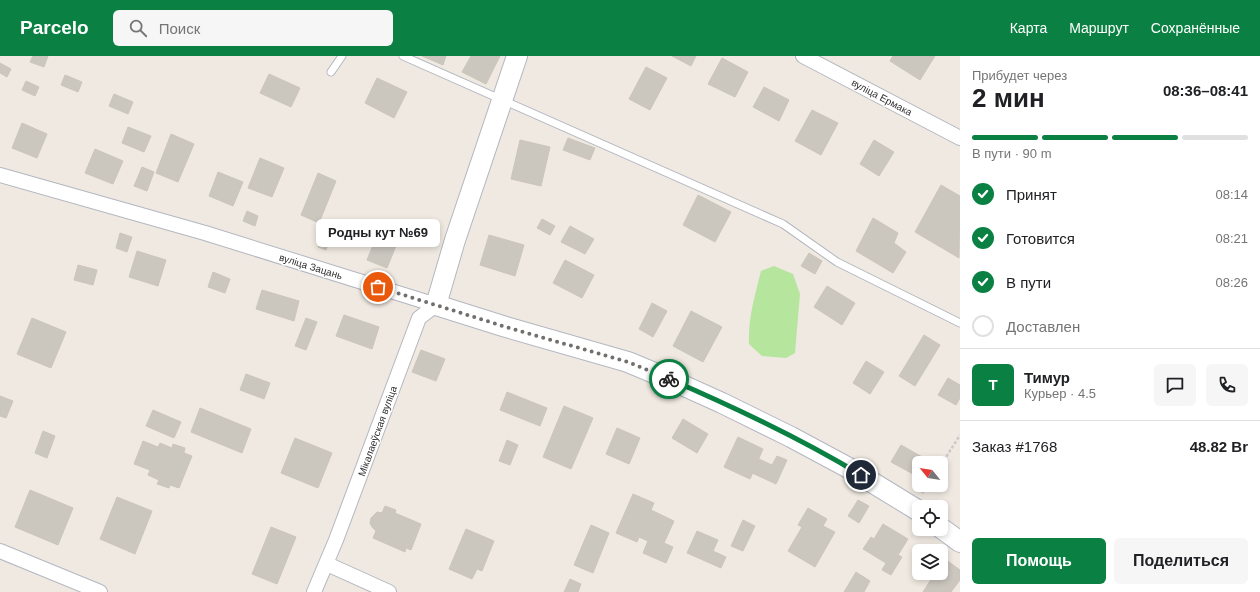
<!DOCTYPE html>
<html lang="ru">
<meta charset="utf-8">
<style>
body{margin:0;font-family:Arial,sans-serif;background:#f6f6f6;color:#202124;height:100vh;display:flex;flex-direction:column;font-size:15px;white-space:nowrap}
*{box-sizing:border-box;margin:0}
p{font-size:13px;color:#757577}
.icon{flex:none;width:22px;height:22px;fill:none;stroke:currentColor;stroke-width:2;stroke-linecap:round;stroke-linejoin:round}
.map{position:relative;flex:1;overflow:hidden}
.sheet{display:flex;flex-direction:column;background:#fff;width:300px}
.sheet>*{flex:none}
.needle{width:26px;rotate:300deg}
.tools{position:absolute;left:912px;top:400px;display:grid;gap:8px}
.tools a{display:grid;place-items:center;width:36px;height:36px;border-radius:6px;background:#fff;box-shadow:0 2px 6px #0003;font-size:20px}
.pin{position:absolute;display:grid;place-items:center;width:34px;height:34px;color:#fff;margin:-17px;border:2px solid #fff;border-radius:50%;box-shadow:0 1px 4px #0007}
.courier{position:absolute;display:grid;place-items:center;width:40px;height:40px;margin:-20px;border:3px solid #0b8043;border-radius:50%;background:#fff;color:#222;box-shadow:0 1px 5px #0007}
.bubble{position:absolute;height:28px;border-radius:6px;background:#fff;box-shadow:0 2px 6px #0003;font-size:13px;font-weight:700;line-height:28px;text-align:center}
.head em{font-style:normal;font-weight:700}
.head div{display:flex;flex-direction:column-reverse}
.head{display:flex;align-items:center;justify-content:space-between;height:68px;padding:0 12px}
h1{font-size:26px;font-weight:700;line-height:30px}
.bar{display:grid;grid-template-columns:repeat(4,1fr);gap:6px 4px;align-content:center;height:48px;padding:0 12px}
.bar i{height:5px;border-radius:3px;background:#e0e0e0}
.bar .active{background:#0b8043}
.bar p{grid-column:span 4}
.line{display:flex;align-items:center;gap:10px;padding:0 12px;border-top:1px solid #e0e0e0}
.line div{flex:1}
.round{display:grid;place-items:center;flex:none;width:42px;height:42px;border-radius:6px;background:#f6f6f6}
ol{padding:0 12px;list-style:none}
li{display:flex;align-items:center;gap:12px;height:44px}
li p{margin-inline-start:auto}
li .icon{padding:4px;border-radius:50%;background:#0b8043;color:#fff;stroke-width:4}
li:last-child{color:#757577}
li i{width:22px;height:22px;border:2px solid #e0e0e0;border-radius:50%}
.action{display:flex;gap:8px;margin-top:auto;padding:8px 12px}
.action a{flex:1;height:46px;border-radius:6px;background:#0b8043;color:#fff;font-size:16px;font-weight:700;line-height:46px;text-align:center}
.action a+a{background:#f6f6f6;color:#202124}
header{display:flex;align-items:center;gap:24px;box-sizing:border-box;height:56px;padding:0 20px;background:#0b8043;color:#fff}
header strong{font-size:19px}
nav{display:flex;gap:22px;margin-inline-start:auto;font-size:14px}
.search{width:280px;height:36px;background:#f6f6f6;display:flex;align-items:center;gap:10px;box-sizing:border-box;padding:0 14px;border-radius:6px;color:#757577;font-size:15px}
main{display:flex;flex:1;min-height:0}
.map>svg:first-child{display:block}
.green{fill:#b6e59e}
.building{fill:#cbc7bf;stroke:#cbc5ba}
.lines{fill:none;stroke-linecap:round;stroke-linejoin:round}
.lane-casing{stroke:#b4b7c1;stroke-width:9}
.street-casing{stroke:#b4b7c1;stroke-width:16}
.secondary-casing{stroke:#b4b7c1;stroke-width:22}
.path{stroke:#c9c9c9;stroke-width:2.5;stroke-dasharray:3 2;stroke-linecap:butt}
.lane{stroke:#fff;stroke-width:7}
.street{stroke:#fff;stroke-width:14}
.secondary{stroke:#fff;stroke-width:20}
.done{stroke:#726f6d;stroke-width:4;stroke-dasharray:0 7.2}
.route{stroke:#0b8043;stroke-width:5}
.labels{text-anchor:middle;stroke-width:3;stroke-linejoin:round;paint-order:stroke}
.street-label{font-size:10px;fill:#2e2e2e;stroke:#fff}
</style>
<header>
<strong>Parcelo</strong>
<div class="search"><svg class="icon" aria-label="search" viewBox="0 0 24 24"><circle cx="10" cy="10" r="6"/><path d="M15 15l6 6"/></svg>Поиск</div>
<nav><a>Карта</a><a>Маршрут</a><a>Сохранённые</a></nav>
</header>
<main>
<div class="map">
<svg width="960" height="536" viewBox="0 0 960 536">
<rect width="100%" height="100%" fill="#efe9e1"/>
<!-- green -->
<path class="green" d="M774,210L793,218L800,238L795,297L786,302L762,300L749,288C748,261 755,240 761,215Z"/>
<!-- building -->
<path class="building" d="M33,0H48L44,11L30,6Z
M422,0H446L443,9Z
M471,0H500L486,28L462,16Z
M672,0H696L691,10Z
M893,0H935L920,24L890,5Z
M722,2L748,16L735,41L708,28Z
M0,7L11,13L7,21L0,17Z
M646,11L667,22L650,54L629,43Z
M269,18L300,32L291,51L260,37Z
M65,19L82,26L78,36L61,29Z
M377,22L407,36L394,62L365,47Z
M26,25L39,31L35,40L22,34Z
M764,31L789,44L779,65L753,51Z
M114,38L133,46L128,58L109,50Z
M812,54L838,67L821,99L795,85Z
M22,67L47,78L37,102L12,92Z
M128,71L151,80L144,96L122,87Z
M171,78L194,88L178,126L156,117Z
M568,82L595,92L590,104L563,94Z
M520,84L550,91L541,130L511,123Z
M874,84L894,96L879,120L860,108Z
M95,93L123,105L113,128L85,117Z
M260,102L284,112L272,141L248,132Z
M142,111L154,116L147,135L134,130Z
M218,116L243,126L233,150L209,140Z
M318,117L336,125L319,167L301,159Z
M941,129L960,140L959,202L915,176Z
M698,139L731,156L715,186L683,169Z
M247,155L258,160L255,170L243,165Z
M873,162L898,177L894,187L906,196L893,217L856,195Z
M542,163L555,170L550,179L537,172Z
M382,167L402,175L387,212L367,204Z
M570,170L594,183L585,198L561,186Z
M120,177L132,181L127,196L116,192Z
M323,178L331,181L326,194L318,191Z
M489,179L524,189L515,220L480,209Z
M137,195L166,204L158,230L129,221Z
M809,197L822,205L815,218L801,210Z
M565,204L594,219L582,242L553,227Z
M78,209L97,214L93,229L74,224Z
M213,216L230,223L225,237L208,231Z
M827,230L855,247L842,269L814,251Z
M262,234L299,245L294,265L256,253Z
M652,247L667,255L653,281L639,273Z
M691,255L722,271L703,306L673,290Z
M344,259L379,271L372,293L336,280Z
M32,262L66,276L51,312L17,298Z
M306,262L317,266L306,294L295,290Z
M924,279L940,289L915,330L899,320Z
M421,294L445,303L436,325L412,316Z
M866,305L884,316L870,338L853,327Z
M246,318L270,327L264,343L240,334Z
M948,322L960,329V342L956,349L938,339Z
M507,336L547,352L540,370L500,354Z
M0,340L13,345L6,362L0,360Z
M564,350L593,362L571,413L543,401Z
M200,352L251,373L242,397L191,376Z
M153,354L181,366L174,382L146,370Z
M683,363L708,378L697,397L672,382Z
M617,372L640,382L629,408L606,398Z
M43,375L55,380L47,402L35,397Z
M738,381L763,393L750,423L724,411Z
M295,382L332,397L318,432L281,417Z
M507,384L518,389L510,409L499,405Z
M143,385L158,391L160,387L172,392L173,388L185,392L184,397L192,400L179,432L170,429L169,432L157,428L159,424L148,419L150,414L134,408Z
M901,389L924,402L921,407H919V411L915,419L891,406Z
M777,400L787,404L776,428L752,417L759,403L772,409Z
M30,434L73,452L58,489L15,471Z
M633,438L654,447L651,454L674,465L664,487L673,491L666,507L643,497L648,485L639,481L637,486L616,477Z
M117,441L152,455L135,498L100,483Z
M858,444L869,450L859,467L848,460Z
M385,450L396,454L395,457L421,468L411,494L406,492L405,496L373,482L376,475L372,471L370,467L371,462L377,456L382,457Z
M808,452L827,463L823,470L835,476L815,511L788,495L802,471L798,469Z
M743,464L755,470L743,495L731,490Z
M883,468L908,483L898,499L902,501L891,519L882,514L886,507L863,493L871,481L874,483Z
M591,469L609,477L593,517L574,509Z
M271,471L296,481L277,528L252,518Z
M466,473L494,485L482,515L477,513L472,523L449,513Z
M697,475L718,484L713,495L726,501L721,512L687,497Z
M945,503L960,514V524L951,536H923L935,517H941V509Z
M856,516L870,525L864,536H844Z
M570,523L581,528L578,536H564Z"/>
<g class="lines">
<defs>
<path id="lane" d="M403,0L783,168L837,206L960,267
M331,16L342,0"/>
<path id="street" d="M803,0L960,82
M0,119L205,177L436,249
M0,495L100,536
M327,508L389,536
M314,536L336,484L419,262L436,249"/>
<path id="secondary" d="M517,0L455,184L436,249L506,271L628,306L671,324L722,347L791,381L847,411L919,455
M941,472L960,486"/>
</defs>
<!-- lane casing -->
<use href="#lane" class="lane-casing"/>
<!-- street casing -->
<use href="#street" class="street-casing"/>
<!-- secondary casing -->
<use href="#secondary" class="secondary-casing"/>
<!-- path -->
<path class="path" d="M941,409L960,379
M922,437L928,429"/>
<!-- lane -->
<use href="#lane" class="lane"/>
<!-- street -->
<use href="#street" class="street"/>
<!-- secondary -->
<use href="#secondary" class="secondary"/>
</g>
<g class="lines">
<!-- done -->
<path class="done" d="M378,231L506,271L628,306L669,323"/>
<!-- route -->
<path class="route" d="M669,323C734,351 800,382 861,419"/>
</g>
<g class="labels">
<!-- street labels -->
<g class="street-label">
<text transform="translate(882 41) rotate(28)" y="4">вуліца Ермака</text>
<text transform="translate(311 210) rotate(17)" y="4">вуліца Зацань</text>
<text transform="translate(377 375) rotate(-70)" y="4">Мікалаеўская вуліца</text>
</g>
</g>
</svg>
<div class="tools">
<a><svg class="needle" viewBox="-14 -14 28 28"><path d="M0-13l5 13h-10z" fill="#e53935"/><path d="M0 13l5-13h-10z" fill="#757577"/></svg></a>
<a><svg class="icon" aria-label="locate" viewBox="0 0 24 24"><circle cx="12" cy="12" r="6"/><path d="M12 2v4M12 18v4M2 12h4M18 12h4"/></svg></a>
<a><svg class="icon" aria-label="layers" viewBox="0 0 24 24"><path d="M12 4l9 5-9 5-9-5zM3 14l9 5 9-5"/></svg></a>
</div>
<div class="pin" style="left:378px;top:231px;background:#ea580c"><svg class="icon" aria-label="bag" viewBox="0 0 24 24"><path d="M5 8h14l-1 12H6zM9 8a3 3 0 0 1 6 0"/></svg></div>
<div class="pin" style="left:861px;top:419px;background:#1f2937"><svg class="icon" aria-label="home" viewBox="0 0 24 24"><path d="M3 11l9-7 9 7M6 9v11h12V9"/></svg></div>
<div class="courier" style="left:669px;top:323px"><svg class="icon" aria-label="bike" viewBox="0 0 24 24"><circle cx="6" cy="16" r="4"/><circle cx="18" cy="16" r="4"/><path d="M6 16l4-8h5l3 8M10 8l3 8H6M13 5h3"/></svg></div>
<div class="bubble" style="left:316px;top:163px;width:124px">Родны кут №69</div>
</div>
<section class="sheet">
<div class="head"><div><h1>2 мин</h1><p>Прибудет через</p></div><em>08:36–08:41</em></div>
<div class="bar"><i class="active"></i><i class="active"></i><i class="active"></i><i></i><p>В пути · 90 m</p></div>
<ol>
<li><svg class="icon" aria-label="check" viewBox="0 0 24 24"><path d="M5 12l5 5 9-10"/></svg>Принят<p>08:14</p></li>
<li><svg class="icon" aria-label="check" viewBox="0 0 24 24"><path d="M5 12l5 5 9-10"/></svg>Готовится<p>08:21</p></li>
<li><svg class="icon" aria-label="check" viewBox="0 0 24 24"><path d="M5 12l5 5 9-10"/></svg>В пути<p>08:26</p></li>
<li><i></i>Доставлен</li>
</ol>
<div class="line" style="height:72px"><b class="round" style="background:#0b8043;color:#fff">Т</b><div><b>Тимур</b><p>Курьер · 4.5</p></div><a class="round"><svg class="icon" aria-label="chat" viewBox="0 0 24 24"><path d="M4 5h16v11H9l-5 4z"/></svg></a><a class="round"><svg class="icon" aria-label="phone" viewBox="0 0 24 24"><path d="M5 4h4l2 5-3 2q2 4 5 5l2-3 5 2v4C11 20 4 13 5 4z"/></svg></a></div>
<div class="line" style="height:52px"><div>Заказ #1768</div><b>48.82 Br</b></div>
<div class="action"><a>Помощь</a><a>Поделиться</a></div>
</section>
</main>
